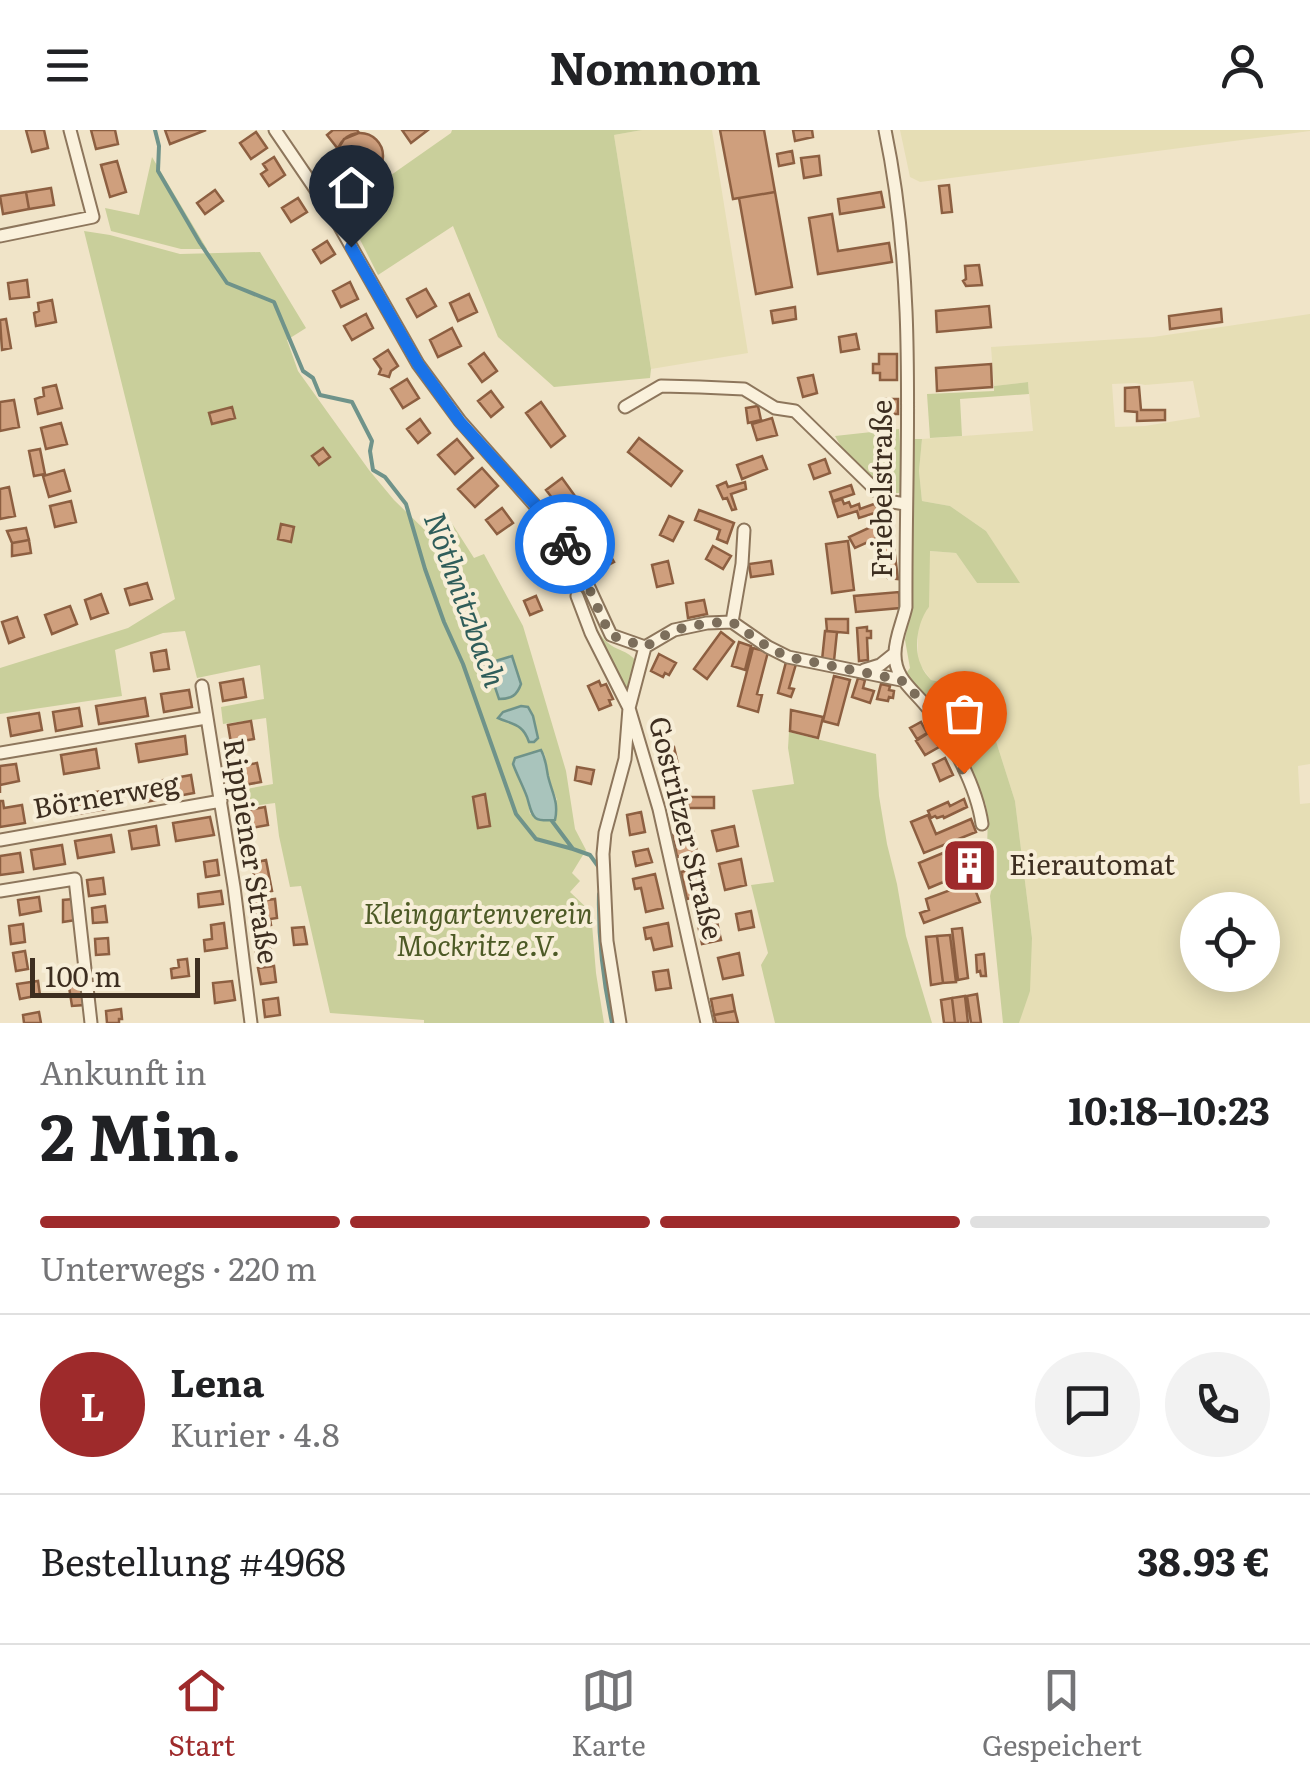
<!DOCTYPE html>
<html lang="de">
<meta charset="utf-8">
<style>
body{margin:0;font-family:Literata,serif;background:#f2f2f2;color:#202124;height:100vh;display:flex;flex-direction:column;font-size:38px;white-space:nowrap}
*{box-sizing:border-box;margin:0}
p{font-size:32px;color:#757577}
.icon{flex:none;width:55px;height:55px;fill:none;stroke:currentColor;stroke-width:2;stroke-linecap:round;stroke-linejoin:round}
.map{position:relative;height:893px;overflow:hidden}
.sheet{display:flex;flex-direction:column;background:#fff;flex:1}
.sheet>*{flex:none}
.tools{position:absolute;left:1180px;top:762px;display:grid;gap:20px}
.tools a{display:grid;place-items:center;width:100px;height:100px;border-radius:50%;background:#fff;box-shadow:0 5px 25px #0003;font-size:50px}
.scale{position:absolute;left:30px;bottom:25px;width:170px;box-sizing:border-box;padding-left:10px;border:5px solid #3d2e20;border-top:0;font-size:28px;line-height:35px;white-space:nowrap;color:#3d2e20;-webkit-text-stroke:8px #f7eed8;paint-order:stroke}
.pin{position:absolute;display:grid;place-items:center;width:85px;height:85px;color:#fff;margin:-102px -42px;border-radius:50% 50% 50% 0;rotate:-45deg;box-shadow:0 0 10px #0007}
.pin .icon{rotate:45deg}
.courier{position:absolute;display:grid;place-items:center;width:100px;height:100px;margin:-50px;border:8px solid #1a73e8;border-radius:50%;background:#fff;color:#222;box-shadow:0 2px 12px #0007}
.head em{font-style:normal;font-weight:700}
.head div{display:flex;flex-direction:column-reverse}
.head{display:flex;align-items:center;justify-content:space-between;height:170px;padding:0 40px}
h1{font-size:65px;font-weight:700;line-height:75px}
.bar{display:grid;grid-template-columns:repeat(4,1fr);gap:15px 10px;align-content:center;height:120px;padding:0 40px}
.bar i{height:12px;border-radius:8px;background:#e0e0e0}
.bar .on{background:#9e2a2b}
.bar p{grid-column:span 4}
.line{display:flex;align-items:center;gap:25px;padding:0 40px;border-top:2px solid #e0e0e0}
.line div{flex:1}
.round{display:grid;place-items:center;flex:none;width:105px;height:105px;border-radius:52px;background:#f2f2f2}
header{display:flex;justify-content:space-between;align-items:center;height:130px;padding:0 40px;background:#fff;font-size:45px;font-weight:700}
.dock{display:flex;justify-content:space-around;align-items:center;height:140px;border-top:2px solid #e0e0e0;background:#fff;font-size:28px;color:#757577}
.dock a{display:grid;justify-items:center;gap:5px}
.dock .on{color:#9e2a2b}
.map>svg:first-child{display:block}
.farmland{fill:#e6deb5;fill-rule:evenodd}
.green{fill:#c9cf9b;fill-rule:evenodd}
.water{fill:#a9c4bc;stroke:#6f938a;stroke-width:2.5}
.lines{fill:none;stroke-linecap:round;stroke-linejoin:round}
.stream{stroke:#6f938a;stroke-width:4}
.building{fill:#cf9f7d;stroke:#8d5f41;stroke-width:2.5}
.minor-casing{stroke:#8d765c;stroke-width:15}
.minor{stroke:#faf1dc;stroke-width:11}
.done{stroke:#7c6e5b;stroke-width:10;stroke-dasharray:0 18}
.route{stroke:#1a73e8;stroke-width:12}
.labels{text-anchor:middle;stroke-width:8;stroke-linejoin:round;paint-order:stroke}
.street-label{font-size:28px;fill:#3d2e20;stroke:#f7eed8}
.poi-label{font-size:28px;fill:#3d2e20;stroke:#f7eed8;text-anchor:start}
.park-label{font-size:28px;font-style:italic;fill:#4d5a26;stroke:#f7eed8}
.water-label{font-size:30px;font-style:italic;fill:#2f5d5a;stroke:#f7eed8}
</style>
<header><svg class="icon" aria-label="menu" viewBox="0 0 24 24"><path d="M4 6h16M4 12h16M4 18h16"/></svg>Nomnom<svg class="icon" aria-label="person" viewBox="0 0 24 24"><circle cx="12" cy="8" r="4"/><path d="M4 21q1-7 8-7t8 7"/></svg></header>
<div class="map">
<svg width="1310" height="893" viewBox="0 0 1310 893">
<rect width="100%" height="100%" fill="#f0e4c8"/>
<!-- farmland -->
<path class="farmland" d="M642,0H712L748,223L651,239L614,5Z
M900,0H1310V1L920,52L910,47Z
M1310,184V634L1298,636L1300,674L1310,673V893H1019L1032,808L1015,671L982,567L976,560L931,550L918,532V504L921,486L929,477V421L956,423L977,453H1019L986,401L950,376L922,371L919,341L922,309L1033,301L1028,252L994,256L991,217L1153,207ZM1193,251L1200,287L1145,296L1115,297L1112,254L1135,253L1145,255ZM1198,780H1262V845H1198Z"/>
<!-- green -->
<path class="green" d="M452,0H642L614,5L651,239L650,248L554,257L498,207L453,96L378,145L344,78L451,3Z
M152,27L207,119H181L111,101L105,78L139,85Z
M84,101L110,105L180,124L260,122L306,198L287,210L298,241L369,340L394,370L428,403L451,392L474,428L484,424L523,496L566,641L575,699L586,720L572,743L580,751L570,762L591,782L596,843L604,893H424V890L330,883L301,756L290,757L279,706L275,673L237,678L235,661L273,654L266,588L223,594L221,577L264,569L260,535L197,548L185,501L163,503L115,520L122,566L0,584V538L128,498L175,469ZM541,621L545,625L549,649L557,670L530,684L527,667L513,634L515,629Z
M1028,252L1029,264L960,269L962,306L930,308L927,264L994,261V256Z
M899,299L902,353L899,363H888L851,334L835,306Z
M911,309H922L919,341L922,371L950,376L986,401L1020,453H977L956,423L930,421L929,477C918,490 913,519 921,535C923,541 927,545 931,550L977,560L982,567L1015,671L1032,808L1030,861L1019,893H1003L990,766L995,745L994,738L987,734C986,716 990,688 985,672L979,673L950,613L962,607L965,593L949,572L929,578L901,550L910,538L905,510L911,476Z
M584,464C590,479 595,502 607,512C616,521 628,520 636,531L629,548L627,564L596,507L582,465Z
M789,602L876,624L879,666L887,714L897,754L906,806L932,893H775L761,835L768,823L751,755L774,752L752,660L794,654L788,618Z"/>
<!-- water -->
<path class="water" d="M512,526L521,554C517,565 512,569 499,569L493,551L478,541L479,536Z
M521,576L528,577L533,586L538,608L534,612H529C523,594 514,595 498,588L503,582Z
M541,620C546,629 546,636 548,646C552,663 559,672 555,690C531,692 533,687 527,667C523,656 517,645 513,634L515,628Z"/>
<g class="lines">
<!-- stream -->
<path class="stream" d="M155,0L159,16L158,41L200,113L227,153L274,172L303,241L313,248L320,265L352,272L372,311L370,321L373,340L385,347L406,374L425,439L444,492L463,534L516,684L536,709L573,719
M552,691L573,719L590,725L600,739
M599,764C598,808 603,850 612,893"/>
</g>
<!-- building -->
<path class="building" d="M26,0H44L48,18L32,22Z
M91,0H115L118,14L96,19Z
M165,0H206L170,14Z
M333,0H357L359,3L344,9L338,19L327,5Z
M402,0H428L411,13Z
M720,0H764L775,62L733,69Z
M793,0H812L813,7L795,11Z
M256,2L267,18L251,29L240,13Z
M337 26a23 23 0 1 1 46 0a23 23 0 1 1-46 0Z
M792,21L794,33L779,36L777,24Z
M819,26L821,45L804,48L801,28Z
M274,27L285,45L269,56L261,44L267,40L263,34Z
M117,31L126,62L110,67L101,35Z
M949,55L952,82L942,83L939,56Z
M51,58L54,75L29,79L26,62Z
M215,60L223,71L205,84L197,73Z
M26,62L29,79L3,84L0,66Z
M775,62L792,157L756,164L739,68Z
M881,62L884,77L840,84L838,69Z
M298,68L307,82L291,92L282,78Z
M832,84L838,121L889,113L892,132L818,144L809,88Z
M327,111L335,124L321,133L313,120Z
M979,135L982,155L966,156L963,151L966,149L965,136Z
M27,150L29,167L10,169L8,153Z
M350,152L358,169L341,177L333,161Z
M426,159L436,176L417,187L407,169Z
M469,164L477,182L458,191L450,173Z
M52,170L56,192L36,196L34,183L39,181L38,173Z
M989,176L991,197L937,202L936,181Z
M795,177L796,189L773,193L771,181Z
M1221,179L1222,192L1170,199L1169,186Z
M366,184L373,198L352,210L344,196Z
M6,189L11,218L2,220L0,190Z
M452,198L461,216L438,227L430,210Z
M856,204L859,219L841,222L839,207Z
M388,220L398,236L391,241L389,247L379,244L381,239L374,229Z
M484,223L497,241L482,252L469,234Z
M879,224H897V250H880V243H873V234H879Z
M991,234L992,257L937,261L936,238Z
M813,245L817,263L803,267L798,248Z
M407,249L419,268L403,278L391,259Z
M56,255L62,278L38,284L35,269L44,266L43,258Z
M1139,257L1141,280H1165V290L1137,291V282L1125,281V258Z
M491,261L503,277L491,287L478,271Z
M884,269H898V284H884Z
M14,270L19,297L0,301V272Z
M541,272L565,306L551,317L526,283Z
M758,276L761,290L748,293L746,278Z
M232,277L235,288L212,294L209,283Z
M772,288L777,305L757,310L752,294Z
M420,289L430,303L418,313L407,299Z
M61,293L67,314L46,319L41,298Z
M639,308L682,341L671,356L628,322Z
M457,309L473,328L455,344L438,325Z
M323,318L330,327L319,335L312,326Z
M40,319L45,344L34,346L29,321Z
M762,326L767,339L742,349L737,335Z
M825,329L830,343L814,349L809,335Z
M482,338L498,356L475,377L458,359Z
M64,340L70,361L49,367L43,346Z
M562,348L575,366L560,378L546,360Z
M726,352L728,357L745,352L746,359L731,364L736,379L732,380L727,368L723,369L717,356Z
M851,355L854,364L833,371L830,362Z
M9,357L15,386L0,389V359Z
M842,369L844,374L849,372L851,377L859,374L860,379L874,374L881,381L859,388L857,381L838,387L833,372Z
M71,371L76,392L55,397L50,376Z
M502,378L513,393L497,404L486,390Z
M587,378L600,397L583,409L570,391Z
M699,380L734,393L727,413L717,409L720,400L695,390Z
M669,386L683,392L673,411L660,405Z
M886,390L892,402L898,449L888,448L879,407L855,418L849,407Z
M281,394L294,397L291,412L278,409Z
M26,398L29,410L12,413L7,401Z
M545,398L558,417L546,425L533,407Z
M29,410L31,423L12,426V413Z
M848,411L854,460L832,463L826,414Z
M605,416L614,432L595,442L587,426Z
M713,416L731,426L723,439L706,429Z
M668,431L673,453L657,457L652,435Z
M771,431L773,444L751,447L749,434Z
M147,453L152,469L130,475L125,459Z
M899,462L900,478L856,482L854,466Z
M101,464L108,483L91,489L85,470Z
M536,466L542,480L530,485L524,471Z
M704,470L707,484L688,488L686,473Z
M70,476L77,494L52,504L45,485Z
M17,487L24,507L9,513L2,492Z
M826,489H848V503L827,501Z
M867,497V501H871V508H867L868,530L859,531L857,498Z
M825,501L837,502L834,531L822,530Z
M721,502L734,512L707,549L694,539Z
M739,512L751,516L745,540L732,536Z
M753,518L768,522L757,564L762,565L758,582L738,576Z
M166,520L169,539L154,541L151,523Z
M659,524L676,533L669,545L665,543L663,547L651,541Z
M786,532L796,534L789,558L794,559L791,567L778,563Z
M834,546L850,550L838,595L823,591Z
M858,548L865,550L863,558L874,561L870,573L852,567Z
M243,549L246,567L223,571L220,553Z
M599,551L601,556L606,554L613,569L609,570L611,575L599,580L588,556Z
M881,554L890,556L889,560L894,561L893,568L889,567L888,571L877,569Z
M189,560L192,577L164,582L161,564Z
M145,568L148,586L99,594L96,576Z
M79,578L82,596L56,601L53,582Z
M791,580L823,587L818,608L790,601Z
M39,583L42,600L11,606L8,588Z
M251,591L254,609L231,613L228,595Z
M921,592L927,603L917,609L910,598Z
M930,602L939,617L925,625L916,611Z
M185,606L187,624L139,632L136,614Z
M674,617L677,630L662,633L660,620Z
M96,619L99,638L64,644L61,625Z
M945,628L953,645L940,651L933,634Z
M677,630L679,641L664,644L662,633Z
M257,633L261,652L238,656L235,637Z
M16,634L19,651L0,655V663V636Z
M577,637L594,640L591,654L575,650Z
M191,645L194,663L145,672L142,654Z
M103,661L106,679L71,685L68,666Z
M485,664L490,696L478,698L473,667Z
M688,667H714V678H688Z
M964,669L967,677L944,688L943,686L937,688L935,686L931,688L928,681L948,672L950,676Z
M0,671H3L4,678L22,675L25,693L0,697Z
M265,677L268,695L245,699L242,681Z
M641,682L645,702L630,705L627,685Z
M928,685L936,704L971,689L976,702L924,723L911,692Z
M210,687L214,705L176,711L173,693Z
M156,696L159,715L132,719L129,701Z
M734,696L738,716L717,721L712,701Z
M693,700L695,711L675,716L672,705Z
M111,705L114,722L78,728L75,711Z
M695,711L697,722L677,727L675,716Z
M62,715L65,734L34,739L31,720Z
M648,719L652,732L636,736L633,722Z
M20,723L23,742L0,745V726Z
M943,723L953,748L929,758L919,733Z
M741,729L746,755L725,760L719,734Z
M217,730L219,745L206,747L204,732Z
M266,730L272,761L257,763L252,733Z
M702,737L708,764L687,769L681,742Z
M655,744L663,778L646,782L641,758L635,759L633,749Z
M103,748L105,764L89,766L87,750Z
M972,752L980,772L924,793L920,783L929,780L926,769Z
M221,761L223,774L199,777L198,764Z
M39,767L41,781L20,785L18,770Z
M73,769L76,790L63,792V770Z
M275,769L277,788L270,789L271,795L256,797L252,772Z
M105,776L107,792L93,793L92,778Z
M751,781L754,797L739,800L736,784Z
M716,787L721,810L702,814L697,790Z
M224,793L227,818L205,821L204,810L212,809L211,795Z
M668,793L672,816L654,820L651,808L646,809L644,798Z
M23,794L25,812L11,814L9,796Z
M304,797L307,814L294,815L292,798Z
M962,798L968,848L958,850L952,799Z
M269,804L271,820L256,822L254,806Z
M950,805L956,852L943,853L937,806Z
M937,806L943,853L931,855L926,807Z
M108,808L109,824L96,825L95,809Z
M25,821L28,839L16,841L13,823Z
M739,823L743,845L723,849L718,828Z
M984,824L986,846H981L980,841L977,842L976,825Z
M187,829L189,846L172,848L171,839L179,837L178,830Z
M274,836L276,852L261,854L258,838Z
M668,840L671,858L656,860L653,842Z
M117,842L118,857L104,859L102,843Z
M38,851L40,865L20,869L17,854Z
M232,851L235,870L215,873L213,853Z
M82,855L84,875L72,876L69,857Z
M977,864L981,893H971L967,866Z
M732,865L735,881L714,885L711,869Z
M965,866L968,893H955L952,868Z
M278,868L280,885L265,887L263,870Z
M952,868L955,893H944L941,870Z
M121,879L122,889H119V893H107L106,881Z
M735,881L738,893H716L714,885Z
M39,882L41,893H24L23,885Z"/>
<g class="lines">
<defs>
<path id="minor" d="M275,0L335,88L418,234L460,291L555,398L579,436L611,505L645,517L674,500L707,493L732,492L768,517L788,527L901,550
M885,0C918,157 905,318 906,477C903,491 895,508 895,523C894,550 916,561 930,581C952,610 977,658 982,694
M0,106L93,87L70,0
M625,277L661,256L700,257L744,259L775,278L795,281L887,371L905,374
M577,466L591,503L629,578L659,679L707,893
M732,492L742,434L744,400
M864,540L880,535L895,523
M202,556L234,757L251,893
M0,623L206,588
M0,710L221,671
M0,761L75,749L91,893
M620,893L607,811L603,724L605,703L625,629L629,578L645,517"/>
</defs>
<!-- minor casing -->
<use href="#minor" class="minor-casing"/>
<!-- minor -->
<use href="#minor" class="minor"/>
</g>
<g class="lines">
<!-- done -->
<path class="done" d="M565,414L579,436L610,505L645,517L674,500L707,493L732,492L768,517L788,527L901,550L929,578L964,643"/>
<!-- route -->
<path class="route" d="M351,117L418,234L460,292L556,398L565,414"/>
</g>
<!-- icons -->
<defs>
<symbol id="building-square" viewBox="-11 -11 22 22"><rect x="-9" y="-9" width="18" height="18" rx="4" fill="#9e2a2b" stroke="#f7eed8"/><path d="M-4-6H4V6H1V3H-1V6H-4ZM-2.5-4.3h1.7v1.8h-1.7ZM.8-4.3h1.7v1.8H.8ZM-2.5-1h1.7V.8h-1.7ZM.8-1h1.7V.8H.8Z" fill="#fff"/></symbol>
</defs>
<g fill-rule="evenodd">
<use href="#building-square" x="938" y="704" width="63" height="63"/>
</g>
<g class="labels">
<!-- street labels -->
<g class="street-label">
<text transform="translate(882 359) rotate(-90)" y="10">Friebelstraße</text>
<text transform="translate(106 666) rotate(-10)" y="10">Börnerweg</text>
<text transform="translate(686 698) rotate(76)" y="10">Gostritzer Straße</text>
<text transform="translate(251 721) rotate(81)" y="10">Rippiener Straße</text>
</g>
<!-- poi labels -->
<g class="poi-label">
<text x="1009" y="745">Eierautomat</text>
</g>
<!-- park labels -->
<g class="park-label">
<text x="478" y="794">Kleingartenverein<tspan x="478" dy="32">Mockritz e.V.</tspan></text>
</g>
<!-- water labels -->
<g class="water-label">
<text transform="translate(464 470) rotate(70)" y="10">Nöthnitzbach</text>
</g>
</g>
</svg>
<div class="tools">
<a><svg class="icon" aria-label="locate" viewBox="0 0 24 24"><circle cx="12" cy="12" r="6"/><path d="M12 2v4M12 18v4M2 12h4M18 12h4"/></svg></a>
</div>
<div class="scale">100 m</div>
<div class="pin" style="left:964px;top:643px;background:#ea580c"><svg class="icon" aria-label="bag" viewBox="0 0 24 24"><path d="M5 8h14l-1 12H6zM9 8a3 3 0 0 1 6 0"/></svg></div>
<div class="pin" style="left:351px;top:117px;background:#1f2937"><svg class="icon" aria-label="home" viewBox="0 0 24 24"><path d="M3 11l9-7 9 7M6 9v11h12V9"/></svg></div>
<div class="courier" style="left:565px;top:414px"><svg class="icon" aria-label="bike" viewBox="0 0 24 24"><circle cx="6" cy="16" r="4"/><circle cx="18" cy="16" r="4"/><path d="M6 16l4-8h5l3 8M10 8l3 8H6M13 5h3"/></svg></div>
</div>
<section class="sheet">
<div class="head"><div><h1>2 Min.</h1><p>Ankunft in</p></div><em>10:18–10:23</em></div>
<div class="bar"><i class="on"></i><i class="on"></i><i class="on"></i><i></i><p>Unterwegs · 220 m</p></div>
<div class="line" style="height:180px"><b class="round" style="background:#9e2a2b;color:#fff">L</b><div><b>Lena</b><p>Kurier · 4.8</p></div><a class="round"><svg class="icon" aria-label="chat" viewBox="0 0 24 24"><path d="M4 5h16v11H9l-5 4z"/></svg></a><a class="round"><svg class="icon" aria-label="phone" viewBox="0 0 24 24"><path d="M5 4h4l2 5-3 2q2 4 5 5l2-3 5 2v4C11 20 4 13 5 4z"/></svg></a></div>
<div class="line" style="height:130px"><div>Bestellung #4968</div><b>38.93 €</b></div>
</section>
<nav class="dock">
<a class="on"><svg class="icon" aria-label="home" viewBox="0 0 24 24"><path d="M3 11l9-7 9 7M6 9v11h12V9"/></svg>Start</a>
<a><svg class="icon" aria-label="map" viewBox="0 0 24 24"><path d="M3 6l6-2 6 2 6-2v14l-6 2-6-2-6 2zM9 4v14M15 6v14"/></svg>Karte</a>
<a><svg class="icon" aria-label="saved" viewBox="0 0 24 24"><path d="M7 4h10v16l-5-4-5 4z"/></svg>Gespeichert</a>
</nav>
